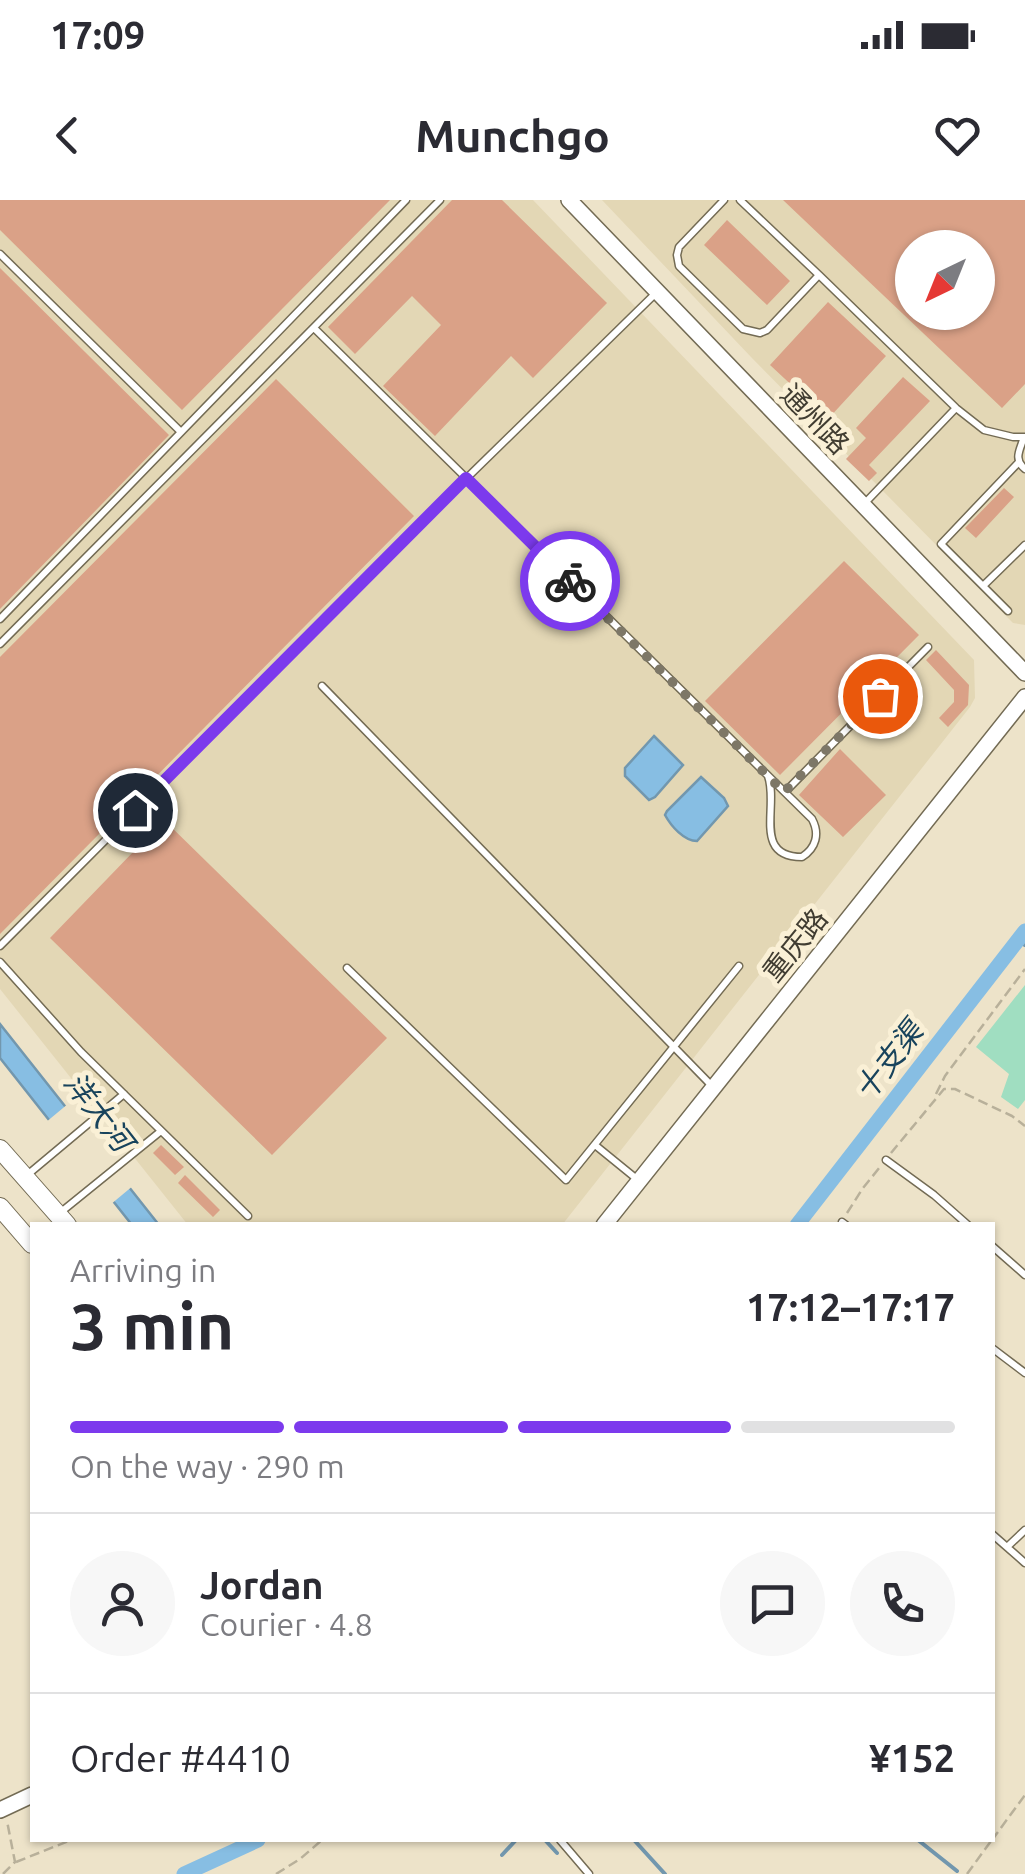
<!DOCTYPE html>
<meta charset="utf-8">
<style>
body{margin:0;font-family:Ubuntu,"Noto Sans SC",sans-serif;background:#f7f7f7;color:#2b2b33;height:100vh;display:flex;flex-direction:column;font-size:38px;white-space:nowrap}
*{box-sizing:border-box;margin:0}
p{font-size:32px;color:#7c7c81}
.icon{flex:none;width:55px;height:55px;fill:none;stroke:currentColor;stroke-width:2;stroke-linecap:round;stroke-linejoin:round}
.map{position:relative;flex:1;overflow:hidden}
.sheet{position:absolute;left:30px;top:1022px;width:965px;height:620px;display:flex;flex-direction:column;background:#fff;border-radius:0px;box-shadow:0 2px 8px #0004}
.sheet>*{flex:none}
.needle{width:65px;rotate:223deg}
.controls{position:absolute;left:895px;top:30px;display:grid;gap:20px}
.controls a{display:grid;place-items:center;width:100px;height:100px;border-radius:50%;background:#fff;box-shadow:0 2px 8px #0004;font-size:50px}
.pin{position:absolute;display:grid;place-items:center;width:85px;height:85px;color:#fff;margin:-42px;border:5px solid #fff;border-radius:50%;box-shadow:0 2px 10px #0007}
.courier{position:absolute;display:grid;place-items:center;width:100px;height:100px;margin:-50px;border:8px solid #7c3aed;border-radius:50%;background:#fff;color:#222;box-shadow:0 2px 12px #0007}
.head em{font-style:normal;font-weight:600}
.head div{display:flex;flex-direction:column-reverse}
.head{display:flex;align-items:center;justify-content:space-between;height:170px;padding:0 40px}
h1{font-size:65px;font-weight:600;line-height:75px}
.bar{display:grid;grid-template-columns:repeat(4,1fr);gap:15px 10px;align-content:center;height:120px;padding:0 40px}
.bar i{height:12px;border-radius:8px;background:#e1e1e2}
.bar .selected{background:#7c3aed}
.bar p{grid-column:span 4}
.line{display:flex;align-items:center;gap:25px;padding:0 40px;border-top:2px solid #e1e1e2}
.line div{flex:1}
.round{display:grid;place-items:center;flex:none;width:105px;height:105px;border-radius:52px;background:#f7f7f7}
.status{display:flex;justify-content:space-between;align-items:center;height:70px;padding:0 50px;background:#fff;direction:ltr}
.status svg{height:28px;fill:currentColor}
header{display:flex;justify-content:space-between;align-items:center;height:130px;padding:0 40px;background:#fff;font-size:45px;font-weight:600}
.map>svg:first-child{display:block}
.built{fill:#e3d7b5;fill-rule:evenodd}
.green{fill:#a0dec1}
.water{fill:#87bee3;stroke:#7297ae;stroke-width:2.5}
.pier{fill:#ede3c9}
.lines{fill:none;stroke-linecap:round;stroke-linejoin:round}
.stream{stroke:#7297ae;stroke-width:4}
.canal{stroke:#87bee3;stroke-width:15}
.building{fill:#daa187;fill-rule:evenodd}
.service-casing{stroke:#736b54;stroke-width:9}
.tertiary-casing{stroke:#736b54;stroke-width:18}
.secondary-casing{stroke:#736b54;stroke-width:20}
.path{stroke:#b8b09a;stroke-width:2.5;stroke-dasharray:10 5;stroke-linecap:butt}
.service{stroke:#fff;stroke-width:6}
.tertiary{stroke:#fff;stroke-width:15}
.secondary{stroke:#fff;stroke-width:18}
.done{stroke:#7d7767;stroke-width:10;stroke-dasharray:0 18}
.route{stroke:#7c3aed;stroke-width:12}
.labels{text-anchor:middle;stroke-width:10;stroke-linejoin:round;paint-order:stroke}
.street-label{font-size:28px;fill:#413d32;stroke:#faf0d6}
.water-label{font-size:30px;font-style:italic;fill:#18435c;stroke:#faf0d6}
</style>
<div class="status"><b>17:09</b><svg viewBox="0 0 49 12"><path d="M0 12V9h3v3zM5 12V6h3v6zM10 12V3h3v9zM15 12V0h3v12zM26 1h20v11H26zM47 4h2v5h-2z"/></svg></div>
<header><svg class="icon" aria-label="back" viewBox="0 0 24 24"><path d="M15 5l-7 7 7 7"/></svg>Munchgo<svg class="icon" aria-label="heart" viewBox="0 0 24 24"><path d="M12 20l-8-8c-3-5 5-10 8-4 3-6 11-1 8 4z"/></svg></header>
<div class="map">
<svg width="1025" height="1674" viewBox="0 0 1025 1674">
<rect width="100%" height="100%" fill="#ede3c9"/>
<!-- built -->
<path class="built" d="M0,0H533L974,460L975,498L970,507L562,1025H188L0,789Z
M602,0H1025V425L1013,423L751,157ZM912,48H978V112H912Z"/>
<!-- green -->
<path class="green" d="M1025,785V900L1018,909L1001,897L1009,874L976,847Z"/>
<!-- water -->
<path class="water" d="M654,536L683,565L655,597L649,600L625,576V568Z
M701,577L724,598L728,606L697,641C684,641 671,626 665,615L667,611Z
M0,824L159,1025H132L0,858Z"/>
<!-- pier -->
<path class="pier" d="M69,903L134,985L110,1005L45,923Z"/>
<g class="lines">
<!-- stream -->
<path class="stream" d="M1018,740L1025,745
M545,1640L557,1653
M634,1640L665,1674
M918,1640L957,1671
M502,1655L516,1640"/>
<!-- canal -->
<path class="canal" d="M797,1025L1025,731
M184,1674L258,1640"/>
</g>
<!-- building -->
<path class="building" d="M0,0H390L182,210L0,30Z
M452,0H502L607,103L533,178L511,156L435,236L383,186L441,125L412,96L355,154L328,127Z
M783,0H1025V184L1002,208ZM912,48H978V112H912Z
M727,20L790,81L767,105L704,45Z
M0,68L169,235L0,409Z
M828,102L886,156L828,219L770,165Z
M903,177L930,201L869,265L877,273L869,281L846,259L866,238L856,228Z
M276,179L414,316L0,734V457Z
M1004,288L1014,297L976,338L965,328Z
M844,361L919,435L780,575L705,501Z
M936,450L969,485L968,505L948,527L939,518L954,502V490L926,460Z
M840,549L886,595L843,637L799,595Z
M164,620L387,838L272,955L50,738Z
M161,945L184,967L175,975L153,953Z
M185,975L220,1010L213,1017L178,983Z"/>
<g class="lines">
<defs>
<path id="service" d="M724,0L679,47L677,55L679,66L743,129L760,133L767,130L819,75L740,0
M0,54L181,232
M819,75L956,208L984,230L1013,237H1025
M314,128L812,619C820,634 816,648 802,657C752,657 779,606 768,576
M1024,237C1020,250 1013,259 1025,269
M864,304L956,208
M983,386L1025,345
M1008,411L941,344L1018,263
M0,419L406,0
M0,444L440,0
M322,486L713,887
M785,592L928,447
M0,746L432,312L657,92
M0,762L81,852L248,1016
M347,768L566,980L739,766
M595,945L638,980
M886,960L934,995L968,1025
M26,976L124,894
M61,1012L161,931
M842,1022L846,1025
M992,1046L1025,1075
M992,1148L1025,1173
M992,1334L1025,1363
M1007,1347L1025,1330
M560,1640L589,1674"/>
<path id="tertiary" d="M569,0L1025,473
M604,1025L1025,497
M0,1610L32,1595"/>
<path id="secondary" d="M0,949L67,1025
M0,1007L32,1044"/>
</defs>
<!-- service casing -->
<use href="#service" class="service-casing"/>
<!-- tertiary casing -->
<use href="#tertiary" class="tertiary-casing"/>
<!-- secondary casing -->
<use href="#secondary" class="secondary-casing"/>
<!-- path -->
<path class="path" d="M936,894L945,876L1025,769
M891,953L944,889H955L1012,916L1025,926
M847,1013L863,988L880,967
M992,1640L1025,1595
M16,1662L71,1640
M3,1674L15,1662L7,1621
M276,1674L300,1659L322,1640
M967,1674L991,1641"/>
<!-- service -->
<use href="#service" class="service"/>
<!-- tertiary -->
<use href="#tertiary" class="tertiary"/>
<!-- secondary -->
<use href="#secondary" class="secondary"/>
</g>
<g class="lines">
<!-- done -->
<path class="done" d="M570,381L784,592L880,496"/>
<!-- route -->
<path class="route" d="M135,610L466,278L570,381"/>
</g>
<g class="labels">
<!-- street labels -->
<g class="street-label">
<text transform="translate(815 219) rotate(46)" y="10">通州路</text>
<text transform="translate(795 745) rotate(-51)" y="10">重庆路</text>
</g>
<!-- water labels -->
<g class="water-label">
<text transform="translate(889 861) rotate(-52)" y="10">十支渠</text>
<text transform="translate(98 912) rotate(52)" y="10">洋大河</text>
</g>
</g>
</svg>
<div class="controls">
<a><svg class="needle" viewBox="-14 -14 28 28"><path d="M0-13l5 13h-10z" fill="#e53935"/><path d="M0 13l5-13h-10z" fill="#7c7c81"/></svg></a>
</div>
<div class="pin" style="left:880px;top:496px;background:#ea580c"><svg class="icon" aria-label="bag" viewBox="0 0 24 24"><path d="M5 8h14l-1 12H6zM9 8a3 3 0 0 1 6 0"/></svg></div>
<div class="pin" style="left:135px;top:610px;background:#1f2937"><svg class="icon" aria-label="home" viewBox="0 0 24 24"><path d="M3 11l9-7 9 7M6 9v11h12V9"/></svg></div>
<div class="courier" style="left:570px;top:381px"><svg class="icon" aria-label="bike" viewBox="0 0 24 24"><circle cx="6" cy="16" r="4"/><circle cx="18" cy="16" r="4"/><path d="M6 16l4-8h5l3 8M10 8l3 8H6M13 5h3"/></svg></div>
<section class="sheet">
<div class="head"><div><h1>3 min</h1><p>Arriving in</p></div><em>17:12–17:17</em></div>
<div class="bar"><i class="selected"></i><i class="selected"></i><i class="selected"></i><i></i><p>On the way · 290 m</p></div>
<div class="line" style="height:180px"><a class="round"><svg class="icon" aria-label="person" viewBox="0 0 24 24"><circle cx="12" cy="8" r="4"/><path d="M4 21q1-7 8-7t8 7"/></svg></a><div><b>Jordan</b><p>Courier · 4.8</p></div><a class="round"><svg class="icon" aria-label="chat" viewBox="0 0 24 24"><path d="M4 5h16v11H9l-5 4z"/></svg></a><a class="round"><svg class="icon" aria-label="phone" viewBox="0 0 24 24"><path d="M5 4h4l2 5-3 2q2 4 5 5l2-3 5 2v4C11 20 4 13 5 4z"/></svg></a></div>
<div class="line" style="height:130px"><div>Order #4410</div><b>¥152</b></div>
</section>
</div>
